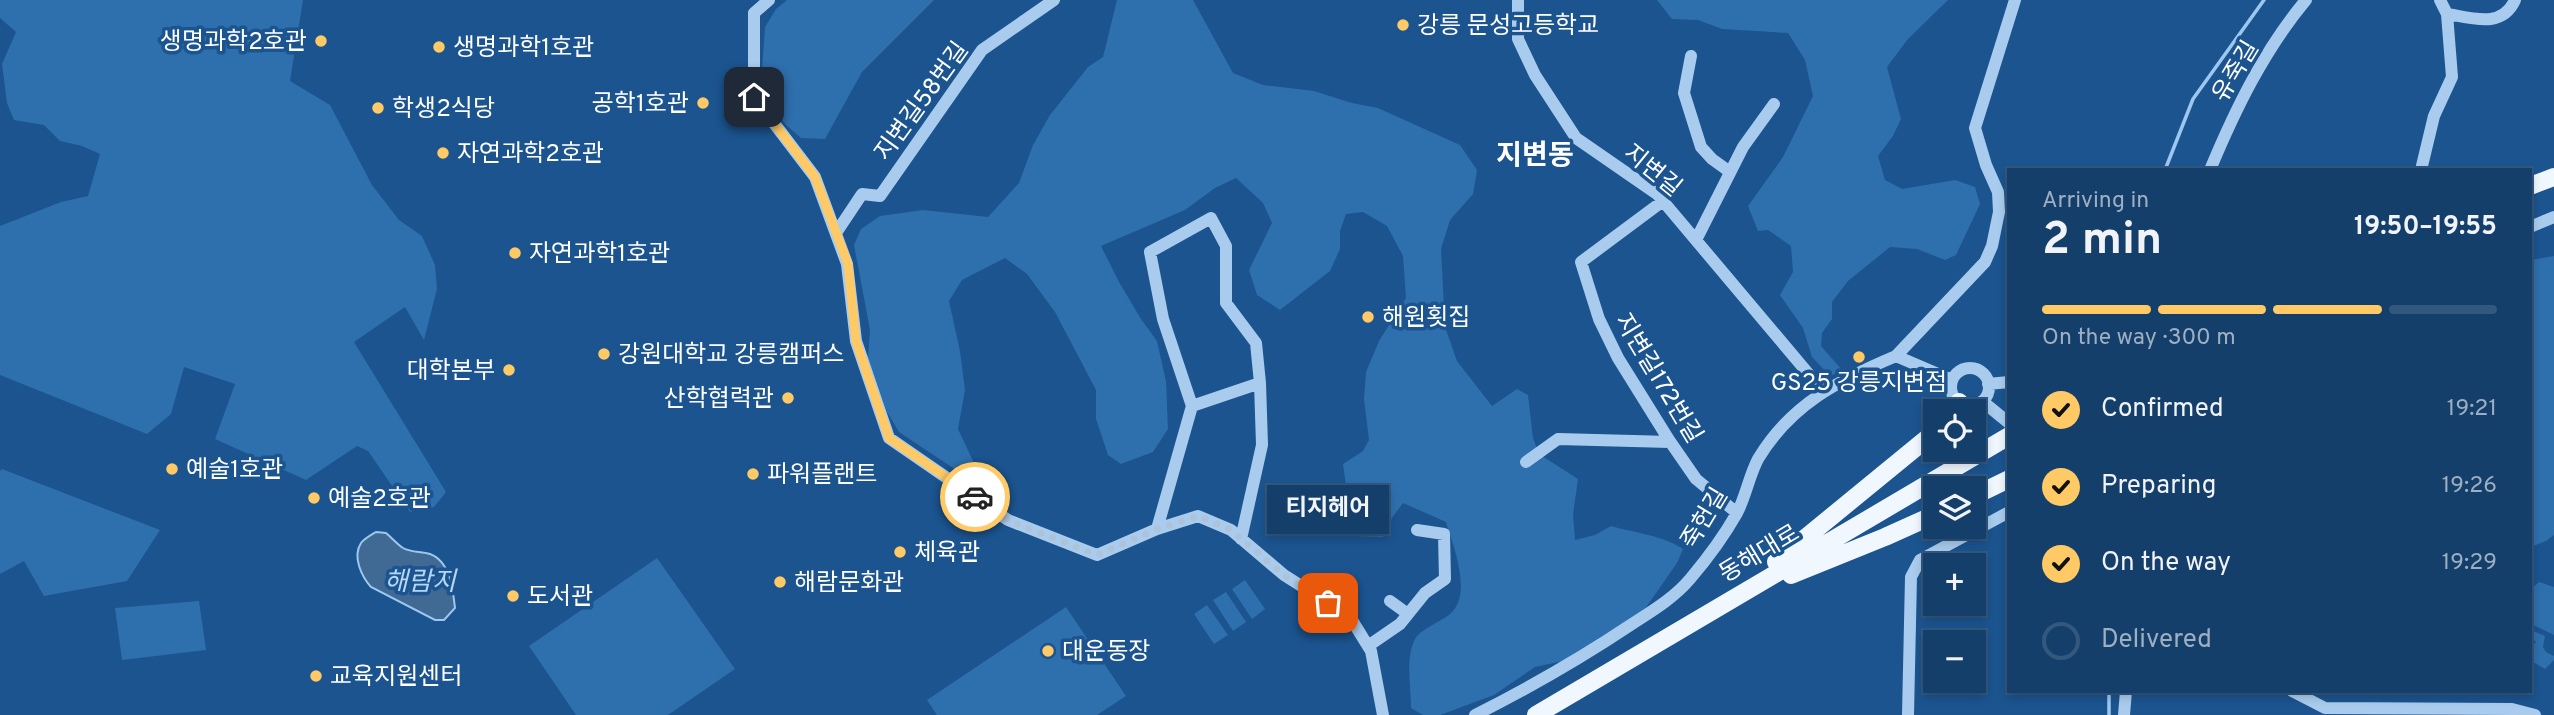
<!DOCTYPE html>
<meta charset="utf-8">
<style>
body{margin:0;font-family:Overpass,"Noto Sans KR",sans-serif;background:#214a73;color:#f1f3f6;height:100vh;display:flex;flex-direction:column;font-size:26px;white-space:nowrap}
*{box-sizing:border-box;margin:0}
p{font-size:23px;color:#9dafc1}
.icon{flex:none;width:38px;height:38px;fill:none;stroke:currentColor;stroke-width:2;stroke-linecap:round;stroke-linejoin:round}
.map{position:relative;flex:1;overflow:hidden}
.sheet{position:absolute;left:2007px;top:168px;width:525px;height:525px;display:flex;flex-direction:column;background:#143f6b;border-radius:0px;box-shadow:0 4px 10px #0003,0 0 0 2px #33587e}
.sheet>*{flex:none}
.controls{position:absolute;left:1923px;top:399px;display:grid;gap:14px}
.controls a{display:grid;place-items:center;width:63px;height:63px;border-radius:0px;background:#143f6b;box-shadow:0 4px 10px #0003,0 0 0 2px #33587e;font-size:35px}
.pin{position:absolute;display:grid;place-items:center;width:60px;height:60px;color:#fff;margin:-30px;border-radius:14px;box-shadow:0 4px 10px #0006}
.courier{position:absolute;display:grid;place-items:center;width:70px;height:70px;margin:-35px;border:5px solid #ffca66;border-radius:50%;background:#fff;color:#222;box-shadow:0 2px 9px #0007}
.bubble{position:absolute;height:49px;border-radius:0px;background:#143f6b;box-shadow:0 4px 10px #0003,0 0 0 2px #33587e;font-size:23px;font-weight:700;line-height:49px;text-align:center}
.summary em{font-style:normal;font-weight:700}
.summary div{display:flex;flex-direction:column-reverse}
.summary{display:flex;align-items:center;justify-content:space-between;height:119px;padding:0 35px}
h1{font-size:46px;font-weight:700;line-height:52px}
.bar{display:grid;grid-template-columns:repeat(4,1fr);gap:10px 7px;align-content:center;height:84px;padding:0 35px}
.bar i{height:9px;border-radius:5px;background:#33587e}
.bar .selected{background:#ffca66}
.bar p{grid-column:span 4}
ol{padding:0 35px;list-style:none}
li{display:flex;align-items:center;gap:21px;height:77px}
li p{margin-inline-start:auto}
li .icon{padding:7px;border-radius:50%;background:#ffca66;color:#111;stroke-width:4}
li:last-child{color:#9dafc1}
li i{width:38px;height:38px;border:4px solid #33587e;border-radius:50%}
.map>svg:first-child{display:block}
.green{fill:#2e6fad}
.water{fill:#406993;stroke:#9cc8f0;stroke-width:2}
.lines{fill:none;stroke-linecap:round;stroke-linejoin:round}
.stream{stroke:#9cc8f0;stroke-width:3.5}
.minor{stroke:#a9ccee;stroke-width:12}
.major{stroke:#f0f7ff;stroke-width:18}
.done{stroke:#afc3d8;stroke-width:7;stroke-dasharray:0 12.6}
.route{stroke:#ffca66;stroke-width:9}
.poi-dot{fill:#ffca66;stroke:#1b548f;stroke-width:2.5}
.labels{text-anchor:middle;stroke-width:7;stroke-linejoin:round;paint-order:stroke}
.poi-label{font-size:24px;fill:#fff;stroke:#1b548f;text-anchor:start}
.street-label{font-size:24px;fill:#fff;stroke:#1b548f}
.water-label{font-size:26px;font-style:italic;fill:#b5d6f5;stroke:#1b548f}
.quarter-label{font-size:28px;font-weight:bold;fill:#fff;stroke:#1b548f}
</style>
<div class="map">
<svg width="2554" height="715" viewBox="0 0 2554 715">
<rect width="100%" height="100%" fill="#1b548f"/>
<!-- green -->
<path class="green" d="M0,0H303L290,81L330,105L372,185L399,220L422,236L435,265L437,289L424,340L405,307L354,342L446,492L434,507L410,512L368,451L357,446L306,480L215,439L235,384L184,367L171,414L147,434L0,375V226L61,202L88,196L100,154L82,146L60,141L44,125L14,120L7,103L2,64L16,32L0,18Z
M787,0H934L862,72L825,139L801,138L786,125L770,106L761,84L765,27L776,9Z
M1117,0H1193L1233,73L1263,85L1314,91L1352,103L1378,108L1460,145L1477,170L1473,194L1450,220L1441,249L1445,327L1457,361L1492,406L1517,389L1528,395L1533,438L1539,454L1578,479L1573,515L1575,540L1595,535L1611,526C1635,533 1662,535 1683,549L1677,563L1645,609L1563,661L1535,667L1494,695L1440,715H1423L1411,708C1411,686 1405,659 1415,639C1420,630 1437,623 1446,617C1475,600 1454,548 1446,522L1403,503L1392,518L1383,537L1354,536L1335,524V509L1348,501L1343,464L1363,451L1369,440L1364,399L1366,372L1379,341L1406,298L1403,256L1387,226L1363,212L1346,214L1340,231V249L1330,271L1280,310L1257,295L1249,270L1272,223L1263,203L1236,178L1215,188L1185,210L1101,246L1119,282L1141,319L1157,341L1166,381L1168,429L1153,452L1121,464L1108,455L1096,419V390L1055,312L1027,274L1005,258L962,280L949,301L960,351L965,390L958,429L975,465L974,482L899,432L887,412L868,358L870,330L854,245L861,229L880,216L923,210L988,217L1019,183L1033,145L1050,115L1088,67L1103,57Z
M1657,0H1948L1908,39L1887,67L1901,119L1893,136L1878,156L1885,180L1902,189L1955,180L1975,187L1980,204L1956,255L1945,260L1917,249L1890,247L1848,281L1832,302V319L1822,333L1821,346L1842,370L1830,376L1812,357L1803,328L1780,295L1793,272L1791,246L1768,230L1758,231L1748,206L1783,157L1813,96L1805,60L1788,33L1722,29L1698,20L1672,19Z
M2554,256V535L2546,541L2531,547V260Z
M2,469L160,530L127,581L44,596L24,561L0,574V471Z
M657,558L735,669L668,715H576L529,646Z
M1245,580L1265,609L1252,619L1232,589Z
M2539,582L2554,587V635L2531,624V589Z
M1226,592L1246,622L1233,631L1213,600Z
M199,601L206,650L122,660L115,608Z
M1207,605L1228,635L1214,644L1194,614Z
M1066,607L1126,696L1097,715H937L927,700Z
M2531,630L2545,636L2543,647L2546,652L2554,656V660L2545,669L2531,661V648L2536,642L2531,637Z"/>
<!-- water -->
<path class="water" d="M376,532L386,533C391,537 397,544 403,548C412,553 421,551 430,554C450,561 453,590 455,608L444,620H435L371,587C362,577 352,557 361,543C364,539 371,535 376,532Z"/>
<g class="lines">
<!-- stream -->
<path class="stream" d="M2165,170L2193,99L2264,0
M2109,691V715"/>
<!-- minor -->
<path class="minor" d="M769,0L754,13V97L815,177L847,264L856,341L889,438L1008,520L1097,555L1157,529L1198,516L1231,530L1284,575L1350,617L1371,651L1383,715
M1518,0V39L1535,75L1576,138L1657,194L1823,391
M2447,14C2472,18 2502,29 2515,0
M1691,56L1684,93L1701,147L1712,159L1730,172
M2210,170C2235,110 2264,50 2306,0
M2421,170L2434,116L2452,77L2447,14L2440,0
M1663,201L1581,262L1599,319L1618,358L1669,440L1696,479L1737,513
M2530,227L2554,217
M836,233L862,194L880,196L982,50L1054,0
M1696,240L1743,147L1774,104
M1896,356L1985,262L1992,246L1999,212L1998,192L1986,165L1975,128L2015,0
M1951 387a19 19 0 1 1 38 0a19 19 0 1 1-38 0Z
M1988,384L2009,382
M1982,401L2009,423
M1192,406L1260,383
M1526,462L1558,439L1670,442
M1157,529L1192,406L1163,319L1150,252L1211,218L1226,246V303L1256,343L1260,383L1262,445L1241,539
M1390,601L1408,614
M1368,646L1400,624L1425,593L1445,579L1444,534L1417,530
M2292,691L2325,708L2512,709L2535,715
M1475,715C1529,688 1581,658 1632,624C1652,611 1674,598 1690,579C1707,559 1724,536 1737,513C1746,496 1749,476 1758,459C1791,404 1839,380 1896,356L1952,380
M1908,715L1911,577L1920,560L2009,512
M2124,715L2126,691"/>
<!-- major -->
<path class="major" d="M2530,186L2554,177
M1955,411L1959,402
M1974,496L2009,479
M1776,562L1936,431
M1791,575L1885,537L1936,514
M1536,715L2009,436"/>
</g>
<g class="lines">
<!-- done -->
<path class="done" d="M975,497L1008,520L1097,555L1157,529L1199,516L1231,530L1284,575L1328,603"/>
<!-- route -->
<path class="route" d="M754,97L815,177L848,264L856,341L889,438L975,497"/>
</g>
<!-- markers -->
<g class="poi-dot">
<circle cx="1403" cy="25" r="7"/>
<circle cx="321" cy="41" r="7"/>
<circle cx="439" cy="47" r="7"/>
<circle cx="703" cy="103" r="7"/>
<circle cx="378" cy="108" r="7"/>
<circle cx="443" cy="153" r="7"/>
<circle cx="515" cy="253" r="7"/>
<circle cx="1368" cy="317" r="7"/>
<circle cx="604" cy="354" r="7"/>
<circle cx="1859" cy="357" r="7"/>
<circle cx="509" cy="370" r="7"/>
<circle cx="788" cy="398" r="7"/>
<circle cx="172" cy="469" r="7"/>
<circle cx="753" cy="474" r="7"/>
<circle cx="314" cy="498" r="7"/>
<circle cx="900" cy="552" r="7"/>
<circle cx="780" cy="582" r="7"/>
<circle cx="513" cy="596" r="7"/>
<circle cx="1048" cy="651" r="7"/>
<circle cx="316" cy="676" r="7"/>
</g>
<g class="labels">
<!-- poi labels -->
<g class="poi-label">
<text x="1417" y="33">강릉 문성고등학교</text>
<text x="307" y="49" text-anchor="end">생명과학2호관</text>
<text x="453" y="55">생명과학1호관</text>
<text x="689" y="111" text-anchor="end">공학1호관</text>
<text x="392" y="116">학생2식당</text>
<text x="457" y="161">자연과학2호관</text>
<text x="529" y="261">자연과학1호관</text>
<text x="1382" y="325">해원횟집</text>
<text x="618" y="362">강원대학교 강릉캠퍼스</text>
<text x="495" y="378" text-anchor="end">대학본부</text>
<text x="1859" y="390" text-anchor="middle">GS25 강릉지변점</text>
<text x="774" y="406" text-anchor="end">산학협력관</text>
<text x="186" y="477">예술1호관</text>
<text x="767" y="482">파워플랜트</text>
<text x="328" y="506">예술2호관</text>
<text x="914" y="560">체육관</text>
<text x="794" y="590">해람문화관</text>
<text x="527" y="604">도서관</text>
<text x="1062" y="659">대운동장</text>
<text x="330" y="684">교육지원센터</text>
</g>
<!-- street labels -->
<g class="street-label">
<text transform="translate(2235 71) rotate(-59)" y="8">유죽길</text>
<text transform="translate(921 101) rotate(-54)" y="8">지변길58번길</text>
<text transform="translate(1653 170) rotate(39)" y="8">지변길</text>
<text transform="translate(1659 378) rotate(59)" y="8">지변길172번길</text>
<text transform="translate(1704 518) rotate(-59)" y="8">죽헌길</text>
<text transform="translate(1759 553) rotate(-31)" y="8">동해대로</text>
</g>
<!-- water labels -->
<g class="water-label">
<text x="420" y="590">해람지</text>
</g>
<!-- quarter labels -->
<g class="quarter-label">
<text x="1535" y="164">지변동</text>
</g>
</g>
</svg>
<div class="controls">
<a><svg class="icon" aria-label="locate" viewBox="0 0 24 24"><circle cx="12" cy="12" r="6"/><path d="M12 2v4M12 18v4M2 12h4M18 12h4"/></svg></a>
<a><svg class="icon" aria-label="layers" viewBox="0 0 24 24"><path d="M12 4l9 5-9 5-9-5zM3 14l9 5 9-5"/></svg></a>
<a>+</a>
<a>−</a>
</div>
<div class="pin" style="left:1328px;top:603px;background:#ea580c"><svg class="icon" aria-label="bag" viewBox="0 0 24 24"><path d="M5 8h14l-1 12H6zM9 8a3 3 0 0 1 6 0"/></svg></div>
<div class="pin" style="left:754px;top:97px;background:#1f2937"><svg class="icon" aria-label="home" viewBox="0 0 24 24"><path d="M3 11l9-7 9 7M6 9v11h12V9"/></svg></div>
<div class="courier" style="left:975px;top:497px"><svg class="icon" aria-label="car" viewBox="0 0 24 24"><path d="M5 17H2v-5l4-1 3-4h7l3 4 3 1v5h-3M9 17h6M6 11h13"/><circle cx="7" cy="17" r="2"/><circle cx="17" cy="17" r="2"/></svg></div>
<div class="bubble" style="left:1267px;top:485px;width:122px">티지헤어</div>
<section class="sheet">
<div class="summary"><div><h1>2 min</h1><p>Arriving in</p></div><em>19:50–19:55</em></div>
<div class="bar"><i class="selected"></i><i class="selected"></i><i class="selected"></i><i></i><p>On the way · 300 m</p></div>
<ol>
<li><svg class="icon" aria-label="check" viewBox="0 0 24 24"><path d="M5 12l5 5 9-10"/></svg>Confirmed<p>19:21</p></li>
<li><svg class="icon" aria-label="check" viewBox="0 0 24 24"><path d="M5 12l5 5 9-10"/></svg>Preparing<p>19:26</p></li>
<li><svg class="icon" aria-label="check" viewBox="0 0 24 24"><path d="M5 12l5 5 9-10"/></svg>On the way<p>19:29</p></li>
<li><i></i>Delivered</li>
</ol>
</section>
</div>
